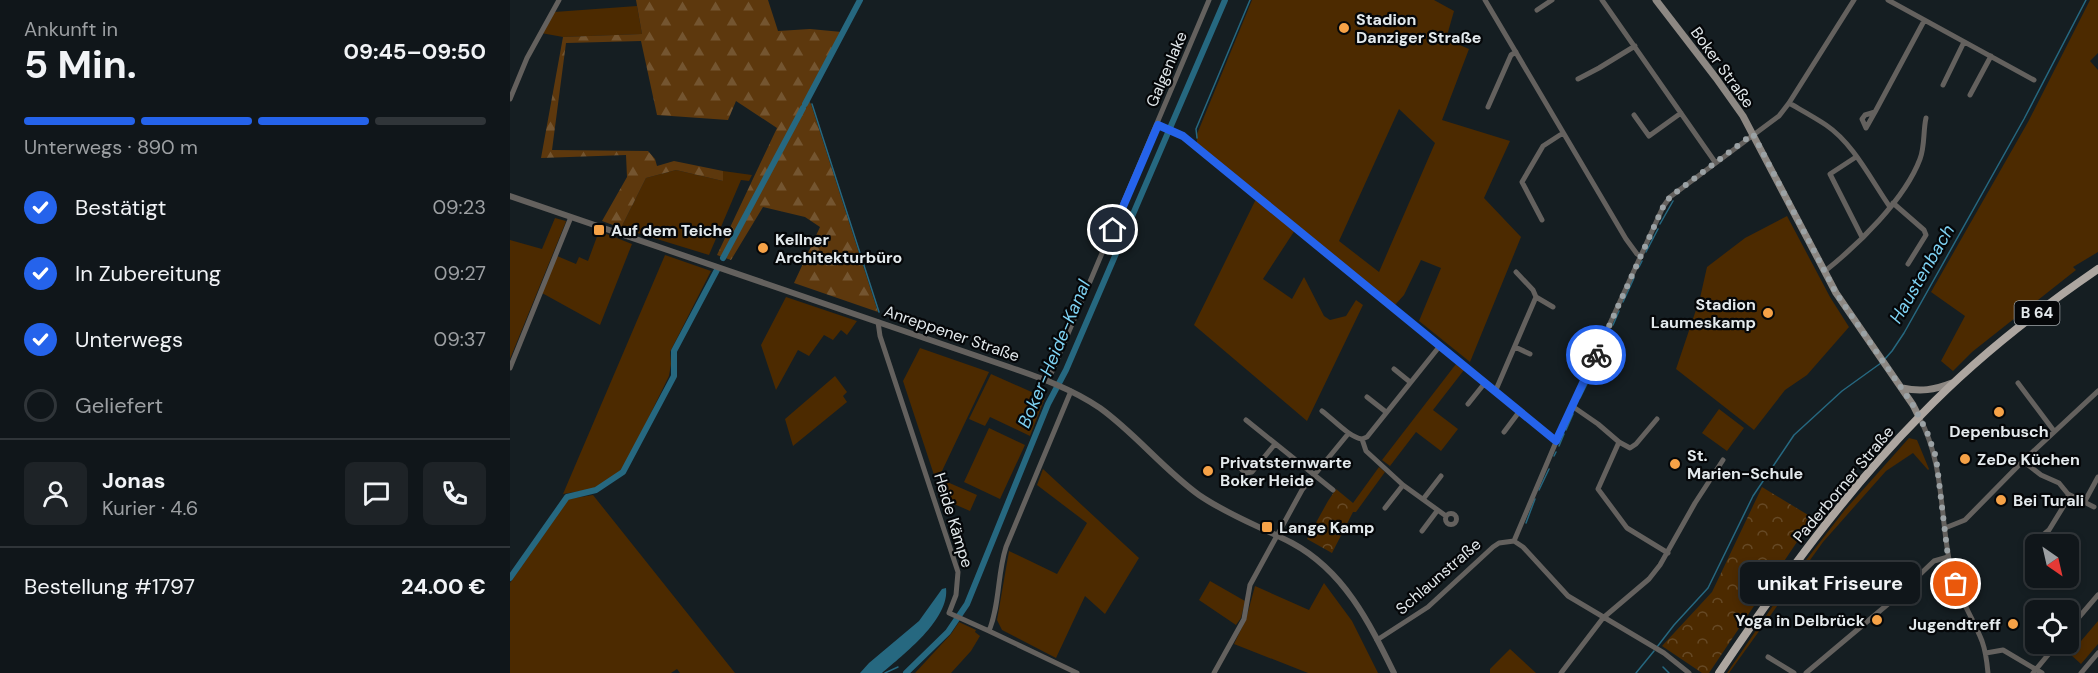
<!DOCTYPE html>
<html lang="de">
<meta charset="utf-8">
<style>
body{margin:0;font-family:"DM Sans",sans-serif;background:#1e2327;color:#f1f3f6;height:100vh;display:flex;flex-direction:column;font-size:22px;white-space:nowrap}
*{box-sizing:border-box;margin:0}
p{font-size:20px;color:#9c9fa2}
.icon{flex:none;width:33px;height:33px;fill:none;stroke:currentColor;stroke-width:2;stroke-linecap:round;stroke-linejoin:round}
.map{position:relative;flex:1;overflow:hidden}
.side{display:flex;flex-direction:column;background:#10161a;width:510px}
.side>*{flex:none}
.needle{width:39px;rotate:146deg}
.buttons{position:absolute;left:1515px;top:534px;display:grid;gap:12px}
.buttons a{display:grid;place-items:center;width:54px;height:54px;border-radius:9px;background:#10161a;box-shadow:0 3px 9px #0003,0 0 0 2px #303539;font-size:30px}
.pin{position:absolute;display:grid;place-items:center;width:51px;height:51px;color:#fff;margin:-26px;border:3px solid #fff;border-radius:50%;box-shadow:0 2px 6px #0007}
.courier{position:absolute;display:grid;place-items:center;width:60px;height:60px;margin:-30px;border:4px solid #2563eb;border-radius:50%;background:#fff;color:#222;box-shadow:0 2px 8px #0007}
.bubble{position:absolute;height:42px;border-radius:9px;background:#10161a;box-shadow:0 3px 9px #0003,0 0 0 2px #303539;font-size:20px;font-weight:700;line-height:42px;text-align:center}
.overview em{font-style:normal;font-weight:700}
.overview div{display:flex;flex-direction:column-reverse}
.overview{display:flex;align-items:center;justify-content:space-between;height:102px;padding:0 24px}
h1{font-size:39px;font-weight:700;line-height:45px}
.bar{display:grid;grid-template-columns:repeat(4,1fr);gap:9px 6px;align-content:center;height:72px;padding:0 24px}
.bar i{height:8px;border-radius:4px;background:#303539}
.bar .selected{background:#2563eb}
.bar p{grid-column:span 4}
.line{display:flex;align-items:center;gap:15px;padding:0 24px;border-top:2px solid #303539}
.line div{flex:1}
.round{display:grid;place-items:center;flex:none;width:63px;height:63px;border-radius:9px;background:#1e2327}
ol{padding:0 24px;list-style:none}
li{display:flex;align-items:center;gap:18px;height:66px}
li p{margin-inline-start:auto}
li .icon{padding:6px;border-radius:50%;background:#2563eb;color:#fff;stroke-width:4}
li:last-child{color:#9c9fa2}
li i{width:33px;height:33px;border:3px solid #303539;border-radius:50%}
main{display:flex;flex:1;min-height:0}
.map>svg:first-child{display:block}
.grass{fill:#4c2a00;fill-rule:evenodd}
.forest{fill:url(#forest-firs)}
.park{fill:url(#park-crowns)}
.water{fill:#266880}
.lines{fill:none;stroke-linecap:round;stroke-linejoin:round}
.stream{stroke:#266880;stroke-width:1.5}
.canal{stroke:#266880;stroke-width:6}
.minor{stroke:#64615e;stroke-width:5}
.tertiary{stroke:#64615e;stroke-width:6}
.secondary{stroke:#8d8883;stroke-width:7}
.primary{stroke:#ada6a0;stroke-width:8}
.done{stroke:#9ba2a5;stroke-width:6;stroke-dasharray:0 10.8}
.route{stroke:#2563eb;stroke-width:8}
.poi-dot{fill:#f6a247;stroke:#050709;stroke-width:2}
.labels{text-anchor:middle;stroke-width:4.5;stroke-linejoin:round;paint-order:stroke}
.shield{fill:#050709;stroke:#a0a5a8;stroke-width:1.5}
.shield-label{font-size:15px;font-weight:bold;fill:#e3e9ec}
.poi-label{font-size:16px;font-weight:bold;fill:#e3e9ec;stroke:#050709;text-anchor:start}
.street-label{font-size:16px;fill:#e3e9ec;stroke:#050709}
.water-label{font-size:18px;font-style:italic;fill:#7fd3f4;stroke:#050709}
</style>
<main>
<section class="side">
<div class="overview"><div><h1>5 Min.</h1><p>Ankunft in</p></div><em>09:45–09:50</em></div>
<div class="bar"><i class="selected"></i><i class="selected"></i><i class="selected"></i><i></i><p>Unterwegs · 890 m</p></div>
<ol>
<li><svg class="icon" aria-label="check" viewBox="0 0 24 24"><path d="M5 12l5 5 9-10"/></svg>Bestätigt<p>09:23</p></li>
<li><svg class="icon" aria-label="check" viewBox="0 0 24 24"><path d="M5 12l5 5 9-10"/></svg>In Zubereitung<p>09:27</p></li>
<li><svg class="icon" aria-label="check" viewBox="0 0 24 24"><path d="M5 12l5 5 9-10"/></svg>Unterwegs<p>09:37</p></li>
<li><i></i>Geliefert</li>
</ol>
<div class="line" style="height:108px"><a class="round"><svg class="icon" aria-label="person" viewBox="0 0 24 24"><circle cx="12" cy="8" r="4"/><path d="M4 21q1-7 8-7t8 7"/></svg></a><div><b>Jonas</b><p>Kurier · 4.6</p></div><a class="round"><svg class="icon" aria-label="chat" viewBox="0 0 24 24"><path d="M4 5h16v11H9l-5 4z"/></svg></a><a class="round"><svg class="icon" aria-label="phone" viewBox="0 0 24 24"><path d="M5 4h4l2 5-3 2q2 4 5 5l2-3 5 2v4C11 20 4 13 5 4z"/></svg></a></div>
<div class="line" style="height:78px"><div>Bestellung #1797</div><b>24.00 €</b></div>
</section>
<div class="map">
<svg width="1588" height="673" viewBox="0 0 1588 673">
<defs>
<pattern id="forest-firs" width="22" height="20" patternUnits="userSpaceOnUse" patternTransform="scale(1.5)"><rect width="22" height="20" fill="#5d380d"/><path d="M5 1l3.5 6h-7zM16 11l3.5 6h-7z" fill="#745530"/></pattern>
<pattern id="park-crowns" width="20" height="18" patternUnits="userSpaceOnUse" patternTransform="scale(1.5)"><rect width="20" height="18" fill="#4c2a00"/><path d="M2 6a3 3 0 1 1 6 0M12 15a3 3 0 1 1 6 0" fill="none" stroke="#664925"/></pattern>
</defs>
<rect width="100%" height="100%" fill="#151e22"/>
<!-- grass -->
<path class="grass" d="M742,0H924L944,11L936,39L959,49L932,120L1000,141L974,198L1011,237L960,362L909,321L931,268L911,260L894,295L885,305L687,144V134ZM889,109L925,143L869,272L829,241Z
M1580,0H1588V53L1580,61L1588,70V252L1563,267L1566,270L1462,352L1443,371L1431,361L1455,316L1421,292L1518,122Z
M127,6L132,34L53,37L31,33L44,12Z
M166,170L213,181V171L242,175L239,181L231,180L199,255L111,228L136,178Z
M746,199L785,230L753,279L782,299L794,277L814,316L820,320L836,316L846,300L853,305L797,421L684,325Z
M1277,216L1320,297L1339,327L1297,375L1275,390L1244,430L1166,369L1190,298L1197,267L1235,238Z
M45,218L56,221L55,224L0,359V240L32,249Z
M89,231L122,244L90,325L32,293L47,256L66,264L69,257L78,261Z
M155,255L201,271L160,352L161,364L159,376L113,470L83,489L53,494Z
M276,297L347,321L337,335L331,330L323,340L314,335L299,356L288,350L266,390L251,345Z
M410,348L479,372L432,471L425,478L393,381Z
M946,364L954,370L923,410L948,429L931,451L906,432L880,466L872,460Z
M481,374L535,398L520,436L480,417L475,426L459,419Z
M325,376L337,392L333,396L337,402L283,446L275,419Z
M1209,409L1234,428L1217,451L1192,433Z
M479,428L515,445L490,499L454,482Z
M1399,438L1407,440L1419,469L1418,470L1403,453L1376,471L1313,542L1219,673H1217L1279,582L1334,511Z
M869,467L875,472L846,512H843V503Z
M533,469L629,558L595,614L575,596L546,658L492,630L487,620L499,551L547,574L577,523L527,485Z
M435,481L467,495L460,511L428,497Z
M83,495L225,673H170L167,669L161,673H0V583L58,499Z
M700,581L735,601L731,618L726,625L689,600Z
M814,583L842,621L868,673H798L724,644L736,619L745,586L799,610Z
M1588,621V644L1571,664L1560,654Z
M449,622L466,630L465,632L470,636L461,651L441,673H405L441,634Z
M1000,649L1026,673H980V669Z"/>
<!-- forest -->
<path class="forest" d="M126,0H258L268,31L300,29L332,32L297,98L301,104L368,312L284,283L310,227L295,217L253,207L221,260L207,255L267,128L226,101L218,120L147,115L131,41L56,43L42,150L138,151L145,159L147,166L164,161L213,171V181L166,170L136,178L111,228L92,221L117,177L116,155L31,158L53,37L132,34Z"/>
<!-- park -->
<path class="park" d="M1252,487L1303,518L1199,673H1192L1152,646L1202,592Z
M826,489L843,503V512L822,553L797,539L818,501Z"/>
<!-- water -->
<path class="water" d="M436,588C440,619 393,655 372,673H350L359,663L409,621L432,589Z"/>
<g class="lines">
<!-- stream -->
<path class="stream" d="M302,104L369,312
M687,138L686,129L740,0
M1150,224L1163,201
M1136,252L1148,229
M1129,267L1132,261
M1113,302L1124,278
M1103,325L1109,311
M1093,349L1100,332
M1374,360L1382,351L1394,333L1514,119L1576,0
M1086,363L1089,357
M1070,398L1078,382
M1056,430L1063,414
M1049,446L1054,434
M1044,456L1046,452
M1029,490L1039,469
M1016,523L1025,499
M1147,647L1164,625L1198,588L1243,496L1284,435L1332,391L1371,363
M1153,667L1159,673
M375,673L388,667
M1126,673L1144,651"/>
<!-- canal -->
<path class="canal" d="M295,104L350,0
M213,258L293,108
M0,578L57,497L86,490L113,472L164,376V351L208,268
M396,673L438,632L457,604L538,404L556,370L715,0"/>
<!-- minor -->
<path class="minor" d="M975,0L1116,239L1127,254L1130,256
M1092,0L1205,162
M1378,0L1524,80
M1027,10L1042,0
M1068,79L1089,68L1125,46
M1433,85L1454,42
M1460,95L1481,56
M0,99L17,58L49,0
M1279,103C1291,110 1304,117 1316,125C1344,144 1361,180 1380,207
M978,107L1001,55L1006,52
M1365,112L1356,128L1352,119L1355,115L1365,112L1414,21
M1124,115L1139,136L1171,113
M648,125L673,137L1046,442
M1346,157L1320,174L1352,237
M1383,203L1414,230L1416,235L1398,264
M1032,220L1012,182L1033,146L1053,133
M1315,271C1348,245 1395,199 1410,159C1415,146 1413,131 1416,118
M1026,297L1043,307
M368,322L370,336L448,572L446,595L439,613L479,631C490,604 487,575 496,547L561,391
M1005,347L1020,354
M0,368L61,217
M884,369L900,382
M538,381L699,0
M1508,383L1544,431
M985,392L1026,297L1023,290L1006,272
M857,397L876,412
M958,404L974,384
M1062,406L1088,424L1109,442L1120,448L1126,444L1147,419
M812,411C824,420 839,437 852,439L857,437L929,347
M1409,417C1436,466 1429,521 1442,574C1449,598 1463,618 1472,641C1476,652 1477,662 1478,673
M736,420L823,490
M994,432L1009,412
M852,439L856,451L893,485L936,516
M1109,442L1088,489L1117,528L1158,553
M1513,461L1531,475L1549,483L1558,494L1584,507
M724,463L736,473L742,472L765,444
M914,498L931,476
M1575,501L1588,477
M875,508L893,485
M935.5 519a5.5 5.5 0 1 1 11 0a5.5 5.5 0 1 1-11 0Z
M1435,528L1455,520L1513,461L1588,391
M912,531L927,511
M1527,540L1539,530L1558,499V494
M1004,541L1046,442L1153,207L1160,197L1269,116L1279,103L1344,0
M1558,630L1588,595
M479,631L567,673
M867,640L918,607L983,547L989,543L1004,541L1013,547L1058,596L1154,653L1179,673
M1476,653L1493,650L1532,673
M1258,657L1284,673
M704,673L734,619L740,585L792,490L838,434
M1051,673L1093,618L1139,579L1150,565L1185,503L1213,460
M1296,673L1384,599L1424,561L1438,557
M1523,673L1547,644
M1571,673L1588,653"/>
<!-- tertiary -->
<path class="tertiary" d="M0,196L499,367C531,378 562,389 590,408C626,434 653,469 689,495C718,515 751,527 782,543C834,571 859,622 884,673"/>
<!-- secondary -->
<path class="secondary" d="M1146,0L1206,78L1233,116L1326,293L1403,405L1409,417
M1392,388C1411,392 1424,390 1442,383"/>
<!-- primary -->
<path class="primary" d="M1209,673C1270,582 1335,492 1412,414C1465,359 1525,312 1588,269"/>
</g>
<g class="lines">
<!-- done -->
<path class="done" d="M1086,355L1153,207L1160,197L1243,134L1326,293L1403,405L1417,432L1426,457L1438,557L1446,584"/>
<!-- route -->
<path class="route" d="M603,230L648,125L673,136L1046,441L1086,355"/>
</g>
<!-- markers -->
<g class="poi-dot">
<circle cx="834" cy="28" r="6"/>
<rect x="83" y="224" width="12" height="12" rx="3"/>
<circle cx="253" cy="248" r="6"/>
<circle cx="1258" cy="313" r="6"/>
<circle cx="1489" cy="412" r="6"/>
<circle cx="1455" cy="459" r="6"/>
<circle cx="1165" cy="464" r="6"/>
<circle cx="698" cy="471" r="6"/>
<circle cx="1491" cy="500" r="6"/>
<rect x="751" y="521" width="12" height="12" rx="3"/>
<circle cx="1367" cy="620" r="6"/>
<circle cx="1503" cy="624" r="6"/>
</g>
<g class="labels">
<!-- shield labels -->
<rect class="shield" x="1504.5" y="301" width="45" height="24" rx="4.5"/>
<g class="shield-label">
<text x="1527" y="318">B 64</text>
</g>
<!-- poi labels -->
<g class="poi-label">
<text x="846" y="25">Stadion<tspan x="846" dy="18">Danziger Straße</tspan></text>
<text x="101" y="236">Auf dem Teiche</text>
<text x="265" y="245">Kellner<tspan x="265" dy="18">Architekturbüro</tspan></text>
<text x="1246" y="310" text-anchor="end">Stadion<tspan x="1246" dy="18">Laumeskamp</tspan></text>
<text x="1489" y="437" text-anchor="middle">Depenbusch</text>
<text x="1177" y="461">St.<tspan x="1177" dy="18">Marien-Schule</tspan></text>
<text x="1467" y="465">ZeDe Küchen</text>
<text x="710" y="468">Privatsternwarte<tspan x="710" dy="18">Boker Heide</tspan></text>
<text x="1503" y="506">Bei Turali</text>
<text x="769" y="533">Lange Kamp</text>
<text x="1355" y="626" text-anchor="end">Yoga in Delbrück</text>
<text x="1491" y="630" text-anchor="end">Jugendtreff</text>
</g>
<!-- street labels -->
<g class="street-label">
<text transform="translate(1213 67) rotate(54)" y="6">Boker Straße</text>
<text transform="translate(656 69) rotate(-67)" y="6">Galgenlake</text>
<text transform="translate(442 333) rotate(19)" y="6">Anreppener Straße</text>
<text transform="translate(1333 484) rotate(-50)" y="6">Paderborner Straße</text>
<text transform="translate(444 520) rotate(73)" y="6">Heide Kämpe</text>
<text transform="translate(928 576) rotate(-41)" y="6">Schlaunstraße</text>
</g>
<!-- water labels -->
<g class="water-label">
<text transform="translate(1412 274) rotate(-60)" y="6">Haustenbach</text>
<text transform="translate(544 354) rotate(-67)" y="6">Boker-Heide-Kanal</text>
</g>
</g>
</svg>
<div class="buttons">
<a><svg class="needle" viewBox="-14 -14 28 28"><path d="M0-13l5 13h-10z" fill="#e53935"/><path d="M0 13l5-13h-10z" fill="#9c9fa2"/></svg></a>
<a><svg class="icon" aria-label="locate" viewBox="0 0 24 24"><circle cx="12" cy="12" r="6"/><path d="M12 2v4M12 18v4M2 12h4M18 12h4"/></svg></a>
</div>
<div class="pin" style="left:1446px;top:584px;background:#ea580c"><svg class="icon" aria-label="bag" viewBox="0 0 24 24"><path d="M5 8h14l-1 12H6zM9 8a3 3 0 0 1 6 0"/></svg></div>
<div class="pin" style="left:603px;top:230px;background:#1f2937"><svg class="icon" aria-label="home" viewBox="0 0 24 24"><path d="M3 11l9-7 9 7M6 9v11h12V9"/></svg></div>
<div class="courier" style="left:1086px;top:355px"><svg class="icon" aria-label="bike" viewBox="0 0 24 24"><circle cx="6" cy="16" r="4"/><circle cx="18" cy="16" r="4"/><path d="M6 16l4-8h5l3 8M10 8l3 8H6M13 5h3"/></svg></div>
<div class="bubble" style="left:1230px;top:562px;width:180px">unikat Friseure</div>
</div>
</main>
